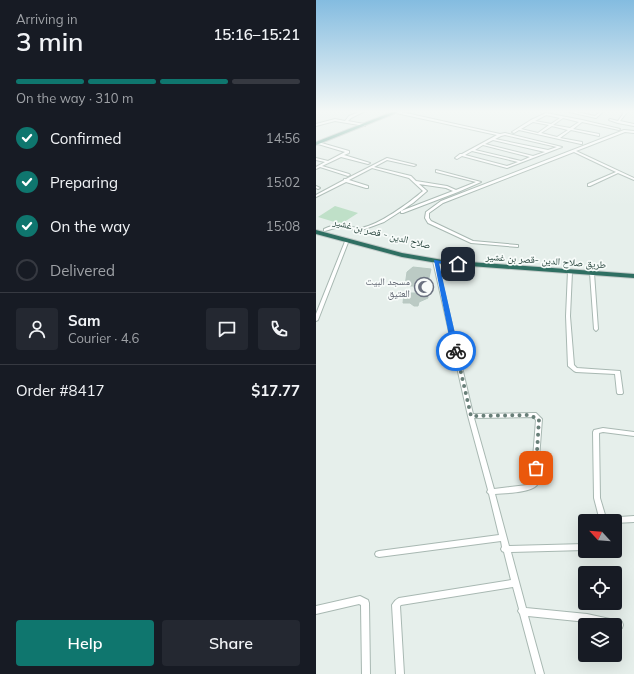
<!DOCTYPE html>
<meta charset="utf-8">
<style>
body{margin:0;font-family:Mulish,"Noto Naskh Arabic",sans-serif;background:#242831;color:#f1f3f6;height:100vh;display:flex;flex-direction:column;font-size:15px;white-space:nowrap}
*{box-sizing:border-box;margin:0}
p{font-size:13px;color:#9ea1a6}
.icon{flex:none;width:22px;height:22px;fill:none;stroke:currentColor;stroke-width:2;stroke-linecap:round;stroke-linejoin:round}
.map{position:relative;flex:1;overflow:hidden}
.sheet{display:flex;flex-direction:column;background:#171b24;width:316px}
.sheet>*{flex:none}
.needle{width:26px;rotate:296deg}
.tools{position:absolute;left:262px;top:514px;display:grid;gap:8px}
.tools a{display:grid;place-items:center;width:44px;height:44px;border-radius:4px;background:#171b24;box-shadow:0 4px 16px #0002;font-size:20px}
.pin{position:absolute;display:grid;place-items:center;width:34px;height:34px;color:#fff;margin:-17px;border-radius:8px;box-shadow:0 2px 6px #0006}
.courier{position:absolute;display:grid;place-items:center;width:40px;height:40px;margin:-20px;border:3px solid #1a73e8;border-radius:50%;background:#fff;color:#222;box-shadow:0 1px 5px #0007}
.overview em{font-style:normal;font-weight:600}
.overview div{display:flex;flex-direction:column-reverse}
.overview{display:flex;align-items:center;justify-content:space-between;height:68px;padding:0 16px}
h1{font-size:26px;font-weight:600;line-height:30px}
.bar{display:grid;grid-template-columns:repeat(4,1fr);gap:6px 4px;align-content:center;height:48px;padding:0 16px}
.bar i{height:5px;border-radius:3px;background:#363941}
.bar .active{background:#0f766e}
.bar p{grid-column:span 4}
.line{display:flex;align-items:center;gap:10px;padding:0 16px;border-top:1px solid #363941}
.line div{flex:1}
.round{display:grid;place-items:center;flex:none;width:42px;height:42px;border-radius:4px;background:#242831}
ol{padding:0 16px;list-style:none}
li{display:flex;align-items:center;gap:12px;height:44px}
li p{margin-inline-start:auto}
li .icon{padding:4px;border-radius:50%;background:#0f766e;color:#fff;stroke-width:4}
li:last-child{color:#9ea1a6}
li i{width:22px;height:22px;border:2px solid #363941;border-radius:50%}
.cta{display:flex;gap:8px;margin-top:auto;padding:8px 16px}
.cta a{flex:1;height:46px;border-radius:4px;background:#0f766e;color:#fff;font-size:16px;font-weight:600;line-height:46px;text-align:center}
.cta a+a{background:#242831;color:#f1f3f6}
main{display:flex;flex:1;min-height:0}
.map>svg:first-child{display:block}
.green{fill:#bfe0c8}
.building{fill:#bbcac4;stroke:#b8c9c2}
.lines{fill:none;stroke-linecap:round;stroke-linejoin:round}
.street-casing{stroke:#a8b8b2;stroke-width:2}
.primary-casing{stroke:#c2cac8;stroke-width:2}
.highway-casing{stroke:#c2cac8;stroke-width:2}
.street{fill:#fff;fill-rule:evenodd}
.primary{fill:#6aa596;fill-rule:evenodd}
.highway{fill:#2f6f62;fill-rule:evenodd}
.route{fill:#1a73e8}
.done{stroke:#687f78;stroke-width:4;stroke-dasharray:0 7.2}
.labels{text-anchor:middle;stroke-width:3.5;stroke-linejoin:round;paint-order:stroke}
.street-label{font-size:10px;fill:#24423a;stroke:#f7fbf9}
.worship-label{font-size:10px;fill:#5b616d;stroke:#f7fbf9;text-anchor:end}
</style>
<main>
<section class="sheet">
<div class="overview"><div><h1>3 min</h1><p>Arriving in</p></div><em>15:16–15:21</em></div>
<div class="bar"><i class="active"></i><i class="active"></i><i class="active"></i><i></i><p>On the way · 310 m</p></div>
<ol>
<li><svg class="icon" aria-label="check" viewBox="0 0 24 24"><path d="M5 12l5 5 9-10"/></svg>Confirmed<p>14:56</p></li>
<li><svg class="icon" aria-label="check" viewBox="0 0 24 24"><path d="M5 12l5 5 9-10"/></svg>Preparing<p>15:02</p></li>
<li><svg class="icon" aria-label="check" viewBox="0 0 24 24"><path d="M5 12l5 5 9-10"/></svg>On the way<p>15:08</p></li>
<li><i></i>Delivered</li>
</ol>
<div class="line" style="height:72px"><a class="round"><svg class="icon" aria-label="person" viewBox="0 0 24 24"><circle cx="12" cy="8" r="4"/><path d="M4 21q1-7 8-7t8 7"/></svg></a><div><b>Sam</b><p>Courier · 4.6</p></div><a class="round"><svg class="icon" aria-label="chat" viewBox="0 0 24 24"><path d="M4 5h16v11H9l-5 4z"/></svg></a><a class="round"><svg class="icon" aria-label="phone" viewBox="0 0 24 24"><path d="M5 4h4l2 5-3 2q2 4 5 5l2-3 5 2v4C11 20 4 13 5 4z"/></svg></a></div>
<div class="line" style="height:52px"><div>Order #8417</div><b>$17.77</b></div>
<div class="cta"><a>Help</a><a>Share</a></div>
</section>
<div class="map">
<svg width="318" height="674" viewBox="0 0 318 674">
<rect width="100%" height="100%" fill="#e6efeb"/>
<!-- green -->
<path class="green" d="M19,206L42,213L25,224L2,217Z"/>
<!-- building -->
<path class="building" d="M97,267L115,269L111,287L112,298L103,302L102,306H98L94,303H87L88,293H102L105,286H89L91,272Z"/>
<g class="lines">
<defs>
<path id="street" d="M45,111H49L35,118L32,121L48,124L49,125V126L19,121L0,126V124L19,119L29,121L33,116Z
M81,111L184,134L189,133L246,147L191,168L146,156L141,159L139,158L144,154H146L181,135L80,113V112ZM189,135L241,147L232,150L179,139L185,136ZM177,140L229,152L217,156L169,144ZM167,145L214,157L205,161L159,150ZM156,151L202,162L191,166L149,155Z
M249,111H255L279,116L285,111H288L280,118Z
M309,111H312L304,121L318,124V126L302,123L293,120L294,119L302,121Z
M230,113L266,120L304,129L303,130L266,122L257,129L283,134V136L255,130L244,138L266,142V144H265L203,130L198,133L196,132L215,120ZM230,115L244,118L235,124L219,121ZM247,118L263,122L254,128L237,125ZM217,122L233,125L222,133L205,129ZM236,126L252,130L241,137L225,133Z
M308,130L318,131V133L309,132L260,151L318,178V180L302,173L274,186H272V184L300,172L258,152L127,203L113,213V218L115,221L157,241L201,245H202V247L155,243L112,223L109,218L110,212L125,201Z
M2,142L33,151V153L28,155L54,163L52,164L25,157L6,166L33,174L34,175L32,176L4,167L0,169V167L9,162L0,160V158L12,161L29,152L2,144Z
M71,158L100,165L98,166L71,160L58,167L95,176L100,181L131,186L140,190L160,182L120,172V170L165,182L142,192L87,213H85V211L68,222L49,229L41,230L22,227L9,231H8V229C12,227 18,225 23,225C30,225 37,228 45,228C63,225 93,203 107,191L93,178L56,168L33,180L52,186V188H50L30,182L0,197V195L28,180V179H30ZM103,184L130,188L137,191L85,211L97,203L111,191Z
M0,186L4,188L2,189L0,188Z
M30,239H32L33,240L2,320L0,321V314Z
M118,260H119L121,261L157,414L218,413H220L226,419L221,485C214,493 190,493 179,494L193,546L269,544V550L195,552L210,608L271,614L303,621L306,622L307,625L306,628L303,629L299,628V625H285L271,622L212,616L228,674H220L204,614L202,611L203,609L197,587L85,605L84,606L88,674H80L76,605C78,602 79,600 83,598L195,580L188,552L186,551L185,549L186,547L185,541L63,557L60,556L59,554L60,552L63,551L183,535L173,494L171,492L172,490L152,416L117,261ZM217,417L220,420L215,484L211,485L178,489L158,418Z
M252,271H256V272L254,316L258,365L261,368L304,371L307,393L306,394H302L301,393L299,374L260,372L258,371L252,366L250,316Z
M274,272H276L278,273L282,329L280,331L278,329L274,273Z
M287,428L318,432V436L287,432L283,433L284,498L290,518L318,516V522L299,523V521H284L278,498L277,432L278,430Z
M44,596L52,600L53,603L54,674H46L45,605L43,604L0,614V606Z"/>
<path id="primary" d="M79,111H85L0,145V142Z"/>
<path id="highway" d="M0,230L86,253L127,260L318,274V278L127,264L86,257L0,234Z"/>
</defs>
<!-- street casing -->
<use href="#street" class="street-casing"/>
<!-- primary casing -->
<use href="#primary" class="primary-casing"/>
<!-- highway casing -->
<use href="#highway" class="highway-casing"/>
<!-- street -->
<use href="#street" class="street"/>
<!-- primary -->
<use href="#primary" class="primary"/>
<!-- highway -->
<use href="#highway" class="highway"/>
</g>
<!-- sky -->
<linearGradient id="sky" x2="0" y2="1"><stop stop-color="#84bce0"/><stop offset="0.54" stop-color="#f4f8f6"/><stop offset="1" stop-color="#f4f8f6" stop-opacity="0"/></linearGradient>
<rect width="318" height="206" fill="url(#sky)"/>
<!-- route -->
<path class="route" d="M118,260L145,264L142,266L123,263L143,351L140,353L136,351Z"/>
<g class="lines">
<!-- done -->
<path class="done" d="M140,351L155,416L212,415L223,419L220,468"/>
</g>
<!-- icons -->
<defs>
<symbol id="mosque-ring" viewBox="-11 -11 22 22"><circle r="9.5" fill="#f7fbf9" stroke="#6b7280" stroke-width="1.5"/><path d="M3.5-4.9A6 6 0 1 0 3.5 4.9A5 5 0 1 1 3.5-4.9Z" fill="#6b7280"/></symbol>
</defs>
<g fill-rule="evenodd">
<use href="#mosque-ring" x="97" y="276" width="22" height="22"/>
</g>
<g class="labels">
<!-- street labels -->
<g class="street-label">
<text transform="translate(66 233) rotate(14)" y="4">صلاح الدين - قصر بن غشير</text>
<text transform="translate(230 260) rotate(4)" y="4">طريق صلاح الدين -قصر بن غشير</text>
</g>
<!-- worship labels -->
<g class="worship-label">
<text x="94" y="285">مسجد البيت<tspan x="94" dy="12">العتيق</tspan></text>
</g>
</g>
</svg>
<div class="tools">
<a><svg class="needle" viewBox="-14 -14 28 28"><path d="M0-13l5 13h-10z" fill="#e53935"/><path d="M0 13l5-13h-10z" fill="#9ea1a6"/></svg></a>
<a><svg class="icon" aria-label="locate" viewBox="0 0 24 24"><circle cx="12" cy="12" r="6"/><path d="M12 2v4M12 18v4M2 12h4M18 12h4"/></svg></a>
<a><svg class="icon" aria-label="layers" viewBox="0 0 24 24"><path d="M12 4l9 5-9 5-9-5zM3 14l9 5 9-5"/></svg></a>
</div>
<div class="pin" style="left:220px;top:468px;background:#ea580c"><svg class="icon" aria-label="bag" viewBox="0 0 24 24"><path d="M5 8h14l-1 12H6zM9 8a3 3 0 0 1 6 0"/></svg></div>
<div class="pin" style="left:142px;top:264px;background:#1f2937"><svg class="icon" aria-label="home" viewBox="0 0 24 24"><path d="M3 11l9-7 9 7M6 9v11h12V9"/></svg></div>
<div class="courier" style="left:140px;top:351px"><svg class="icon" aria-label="bike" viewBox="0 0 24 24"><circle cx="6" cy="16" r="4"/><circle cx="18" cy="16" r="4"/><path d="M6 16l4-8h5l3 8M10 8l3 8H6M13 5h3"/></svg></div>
</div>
</main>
